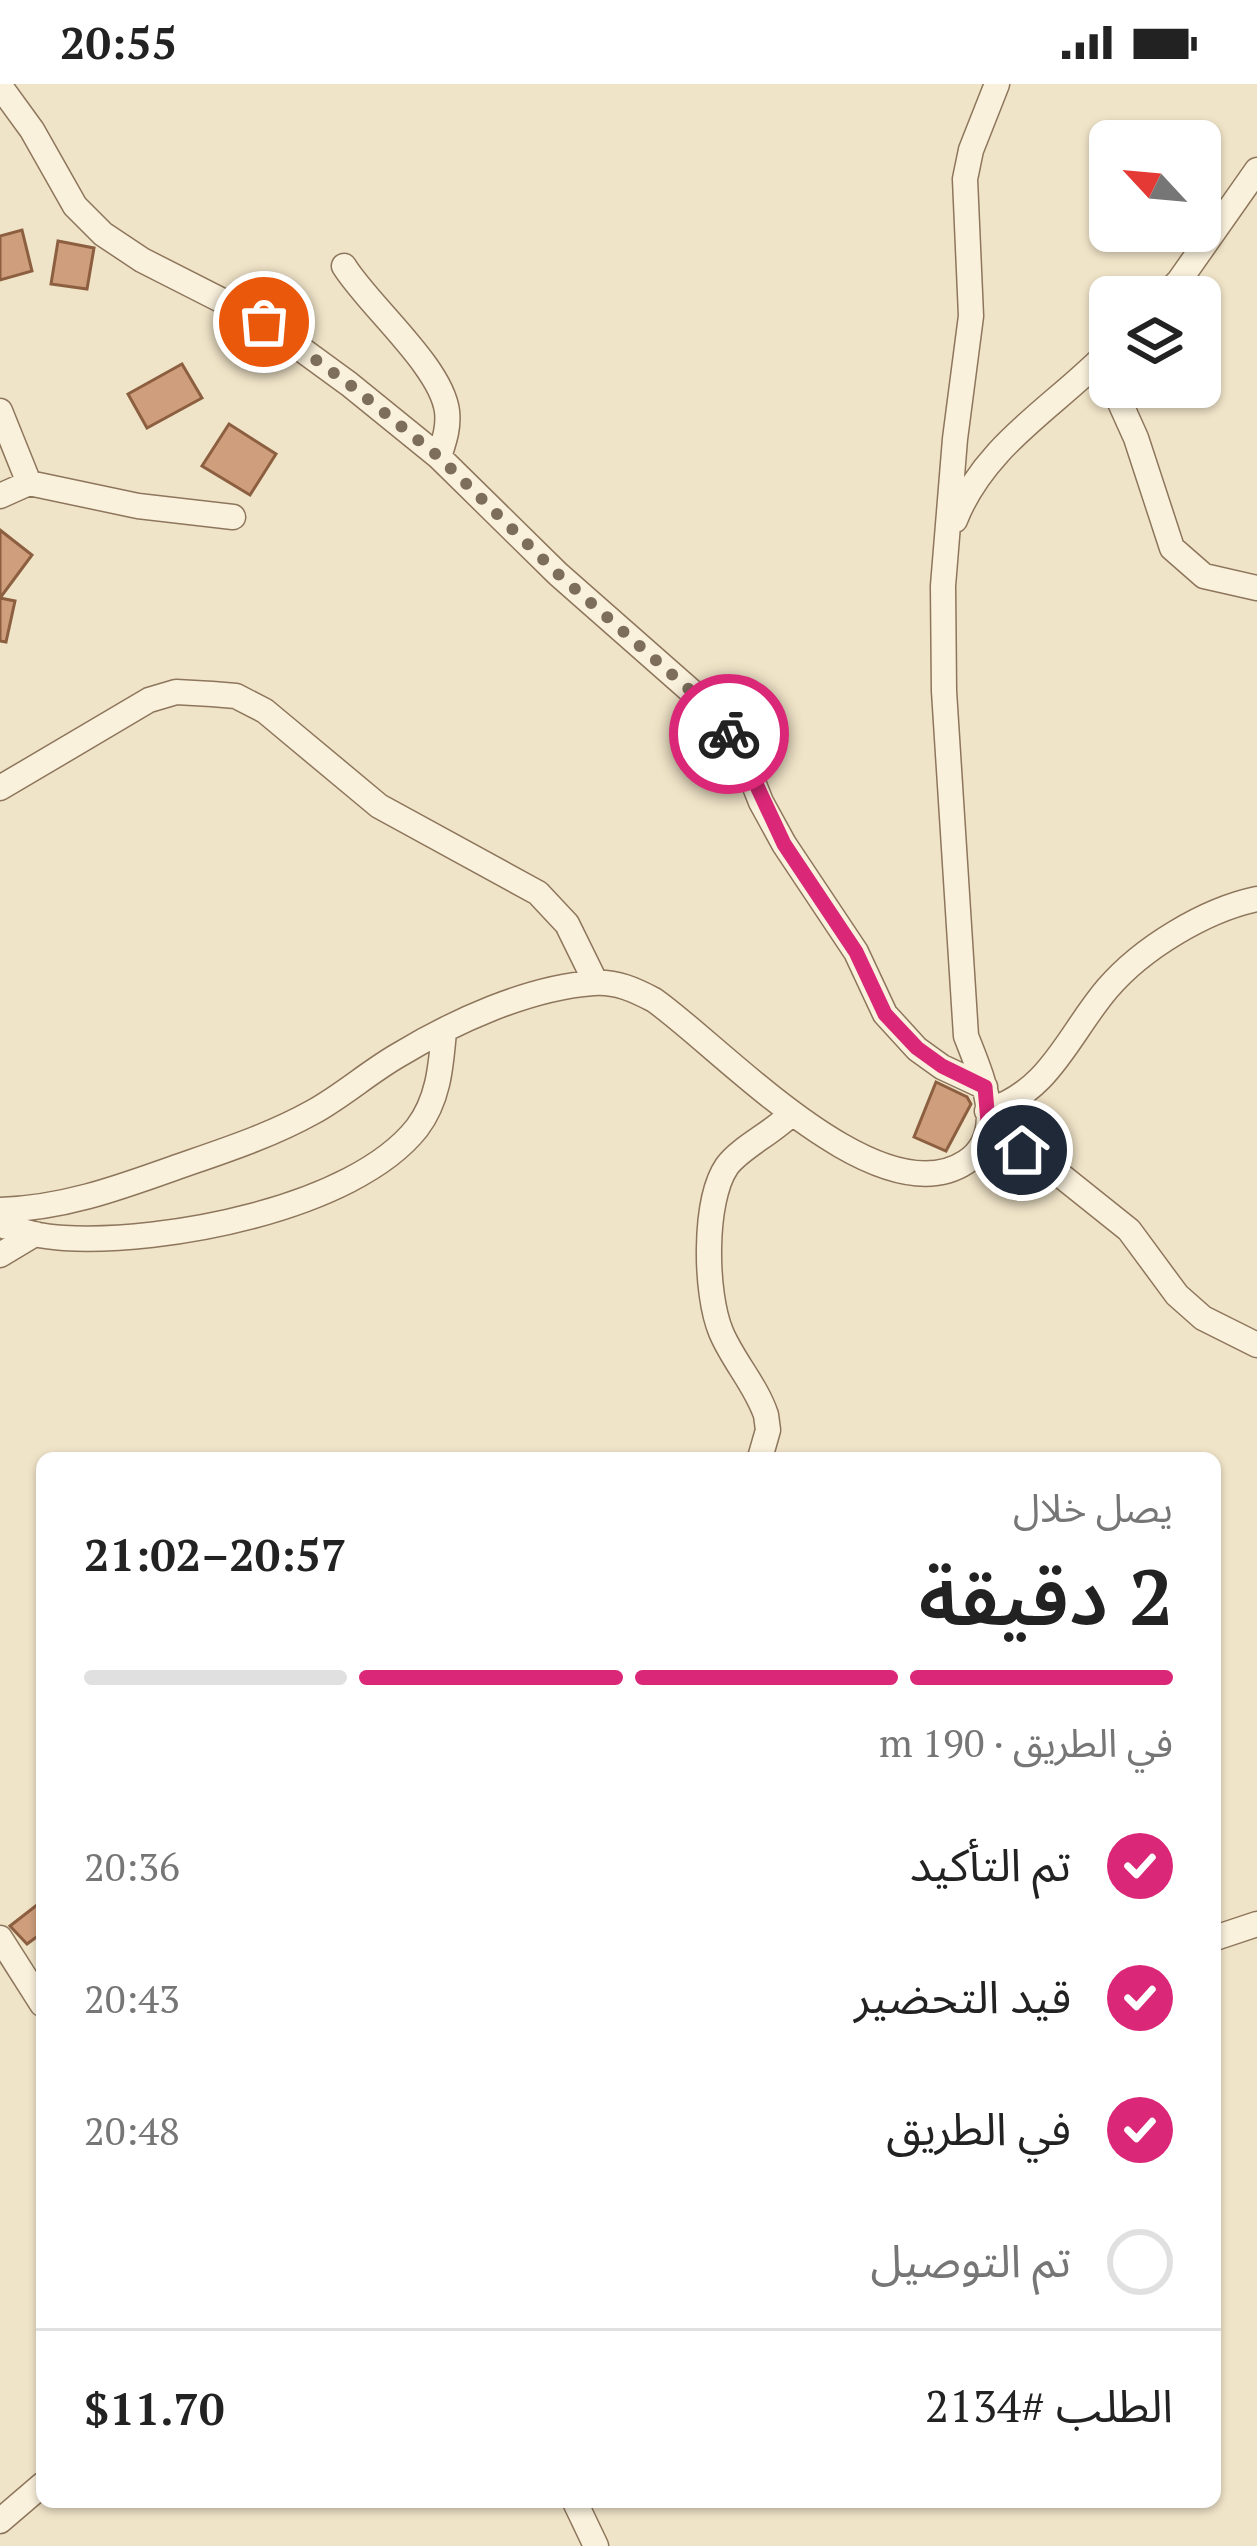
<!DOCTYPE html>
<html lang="ar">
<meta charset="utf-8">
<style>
body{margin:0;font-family:"PT Serif","Noto Sans Arabic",serif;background:#f2f2f2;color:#222;direction:rtl;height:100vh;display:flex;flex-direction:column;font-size:45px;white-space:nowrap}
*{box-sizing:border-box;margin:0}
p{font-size:39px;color:#767676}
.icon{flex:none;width:66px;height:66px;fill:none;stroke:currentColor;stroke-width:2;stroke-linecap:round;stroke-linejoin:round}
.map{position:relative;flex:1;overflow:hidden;direction:ltr}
.sheet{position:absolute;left:36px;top:1368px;width:1185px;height:1056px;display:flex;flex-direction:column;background:#fff;border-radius:18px;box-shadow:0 3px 9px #0004;direction:rtl}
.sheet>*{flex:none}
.needle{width:78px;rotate:296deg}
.controls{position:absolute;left:1089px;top:36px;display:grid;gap:24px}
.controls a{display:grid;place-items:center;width:132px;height:132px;border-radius:18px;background:#fff;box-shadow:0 3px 9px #0004;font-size:60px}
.pin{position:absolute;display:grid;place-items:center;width:102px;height:102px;color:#fff;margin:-51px;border:6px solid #fff;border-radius:50%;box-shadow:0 3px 12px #0007}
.courier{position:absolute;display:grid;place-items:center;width:120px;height:120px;margin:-60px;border:9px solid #db2777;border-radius:50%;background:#fff;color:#222;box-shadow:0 3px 15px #0007}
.headline em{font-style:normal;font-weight:600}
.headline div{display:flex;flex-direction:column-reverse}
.headline{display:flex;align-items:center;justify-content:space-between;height:204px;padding:0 48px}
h1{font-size:78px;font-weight:600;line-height:90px}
.bar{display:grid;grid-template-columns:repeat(4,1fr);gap:18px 12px;align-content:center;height:144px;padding:0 48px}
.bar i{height:15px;border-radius:9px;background:#e0e0e0}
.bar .selected{background:#db2777}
.bar p{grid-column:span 4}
.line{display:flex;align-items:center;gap:30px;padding:0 48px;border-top:3px solid #e0e0e0}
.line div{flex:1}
ol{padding:0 48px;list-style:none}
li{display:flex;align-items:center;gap:36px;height:132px}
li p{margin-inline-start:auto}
li .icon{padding:12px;border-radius:50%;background:#db2777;color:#fff;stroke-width:4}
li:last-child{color:#767676}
li i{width:66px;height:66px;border:6px solid #e0e0e0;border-radius:50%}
.status{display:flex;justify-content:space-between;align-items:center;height:84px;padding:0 60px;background:#fff;direction:ltr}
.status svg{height:33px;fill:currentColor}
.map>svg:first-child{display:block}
.building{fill:#cf9f7d;stroke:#8d5f41;stroke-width:3}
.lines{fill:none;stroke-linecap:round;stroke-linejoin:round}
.minor-casing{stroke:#8d765c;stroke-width:27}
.minor{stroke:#faf1dc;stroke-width:24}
.done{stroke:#7c6e5b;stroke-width:12;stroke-dasharray:0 21.6}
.route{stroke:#db2777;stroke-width:15}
</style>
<div class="status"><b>20:55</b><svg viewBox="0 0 49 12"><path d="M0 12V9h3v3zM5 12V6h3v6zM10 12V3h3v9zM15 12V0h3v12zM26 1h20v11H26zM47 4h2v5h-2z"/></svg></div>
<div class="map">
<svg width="1257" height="2462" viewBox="0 0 1257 2462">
<rect width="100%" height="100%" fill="#f0e4c8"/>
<!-- building -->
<path class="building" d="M22,146L32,187L0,196V152Z
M58,157L94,164L87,205L51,200Z
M182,280L202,314L147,344L128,310Z
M229,340L276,370L250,411L202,382Z
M0,446L32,471L0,514L15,517L6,558L0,557Z
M936,998L967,1013L971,1020L946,1067L914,1053Z
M42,1817V1849L27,1860L10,1842Z"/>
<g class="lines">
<defs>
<path id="minor" d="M0,2L32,46L75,122L103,150L142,176L264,238L349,300L439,373L558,490L700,615L742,670L761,718L784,760L856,868L885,930L917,965L942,983L985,1003
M344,182C368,221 441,282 447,327C449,344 444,357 439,373
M1163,213L1179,197L1257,86
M1113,303L1136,354L1172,464L1204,492L1257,504
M0,327L29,399L0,412
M29,399L138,422L233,433
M955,436C985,360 1055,323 1110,266
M0,704L149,616L176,608L212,610L236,612L265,627L379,722L538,809L567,840L596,899
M987,1027C1050,1008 1068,951 1107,905C1142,864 1205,826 1257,815
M989,1050L1059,1090L1129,1146L1177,1211L1203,1234L1257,1261
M0,1126C64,1124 118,1104 177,1083C223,1067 270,1052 313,1028C342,1012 368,989 397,972C453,938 527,904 593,899C616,897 635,906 654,916C720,962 878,1136 966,1078C1009,1050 981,991 966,952L944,607L943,502L955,355L971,232L965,95L971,66L997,0
M0,1141C21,1147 42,1153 64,1154C163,1160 353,1125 417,1044C439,1015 441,981 444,947
M0,1171L35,1150
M760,1374L768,1346L766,1331C756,1301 733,1277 721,1248C705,1210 703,1117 727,1082C741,1063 773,1049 792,1029
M0,1854L42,1920
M1215,1854L1257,1840
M575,2418L596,2462
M0,2437L42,2401"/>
</defs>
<!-- minor casing -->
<use href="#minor" class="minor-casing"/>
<!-- minor -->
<use href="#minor" class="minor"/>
</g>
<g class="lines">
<!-- done -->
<path class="done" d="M264,238L349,300L439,373L558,490L700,615L729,650"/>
<!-- route -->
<path class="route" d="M729,650L742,670L784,760L856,868L885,930L917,964L942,982L985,1003L989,1050L1022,1066"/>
</g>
</svg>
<div class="controls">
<a><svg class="needle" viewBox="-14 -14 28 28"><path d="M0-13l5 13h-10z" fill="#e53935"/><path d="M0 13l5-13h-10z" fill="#767676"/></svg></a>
<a><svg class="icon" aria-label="layers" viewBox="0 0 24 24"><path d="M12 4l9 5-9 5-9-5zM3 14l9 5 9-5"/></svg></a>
</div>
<div class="pin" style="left:264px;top:238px;background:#ea580c"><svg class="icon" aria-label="bag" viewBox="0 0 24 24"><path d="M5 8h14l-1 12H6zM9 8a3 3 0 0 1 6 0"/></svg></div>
<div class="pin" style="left:1022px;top:1066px;background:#1f2937"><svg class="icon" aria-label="home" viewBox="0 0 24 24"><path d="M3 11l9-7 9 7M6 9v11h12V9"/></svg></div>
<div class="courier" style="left:729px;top:650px"><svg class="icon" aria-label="bike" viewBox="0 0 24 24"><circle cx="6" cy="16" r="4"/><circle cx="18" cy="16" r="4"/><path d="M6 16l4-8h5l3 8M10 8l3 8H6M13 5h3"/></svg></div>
<section class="sheet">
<div class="headline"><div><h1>2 دقيقة</h1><p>يصل خلال</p></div><em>20:57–21:02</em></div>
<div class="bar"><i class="selected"></i><i class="selected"></i><i class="selected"></i><i></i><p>في الطريق · 190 m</p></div>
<ol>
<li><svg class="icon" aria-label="check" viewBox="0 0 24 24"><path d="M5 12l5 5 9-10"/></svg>تم التأكيد<p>20:36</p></li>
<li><svg class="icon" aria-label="check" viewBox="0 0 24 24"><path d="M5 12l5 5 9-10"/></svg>قيد التحضير<p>20:43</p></li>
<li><svg class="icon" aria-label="check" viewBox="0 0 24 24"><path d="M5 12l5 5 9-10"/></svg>في الطريق<p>20:48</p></li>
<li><i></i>تم التوصيل</li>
</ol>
<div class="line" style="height:156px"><div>الطلب #2134</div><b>$11.70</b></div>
</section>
</div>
